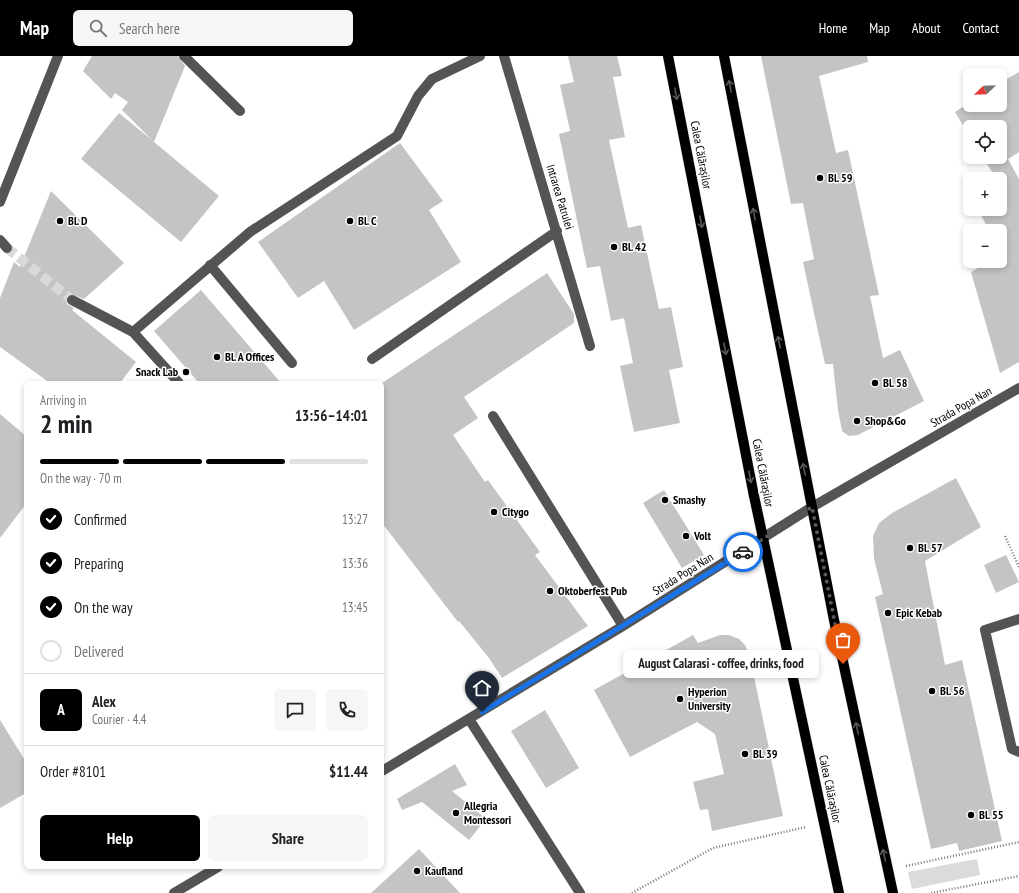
<!DOCTYPE html>
<meta charset="utf-8">
<style>
body{margin:0;font-family:"PT Sans Narrow",sans-serif;background:#f6f6f6;color:#202124;height:100vh;display:flex;flex-direction:column;font-size:15px;white-space:nowrap}
*{box-sizing:border-box;margin:0}
p{font-size:13px;color:#757577}
.icon{flex:none;width:22px;height:22px;fill:none;stroke:currentColor;stroke-width:2;stroke-linecap:round;stroke-linejoin:round}
.map{position:relative;flex:1;overflow:hidden}
.side{position:absolute;left:24px;top:325px;width:360px;height:488px;display:flex;flex-direction:column;background:#fff;border-radius:6px;box-shadow:0 2px 6px #0003}
.side>*{flex:none}
.needle{width:26px;rotate:247deg}
.buttons{position:absolute;left:963px;top:12px;display:grid;gap:8px}
.buttons a{display:grid;place-items:center;width:44px;height:44px;border-radius:6px;background:#fff;box-shadow:0 2px 6px #0003;font-size:20px}
.pin{position:absolute;display:grid;place-items:center;width:34px;height:34px;color:#fff;margin:-41px -17px;border-radius:50% 50% 50% 0;rotate:-45deg;box-shadow:0 0 4px #0007}
.pin .icon{rotate:45deg}
.courier{position:absolute;display:grid;place-items:center;width:40px;height:40px;margin:-20px;border:3px solid #1a73e8;border-radius:50%;background:#fff;color:#222;box-shadow:0 1px 5px #0007}
.bubble{position:absolute;height:28px;border-radius:6px;background:#fff;box-shadow:0 2px 6px #0003;font-size:13px;font-weight:600;line-height:28px;text-align:center}
.summary em{font-style:normal;font-weight:600}
.summary div{display:flex;flex-direction:column-reverse}
.summary{display:flex;align-items:center;justify-content:space-between;height:68px;padding:0 16px}
h1{font-size:26px;font-weight:600;line-height:30px}
.bar{display:grid;grid-template-columns:repeat(4,1fr);gap:6px 4px;align-content:center;height:48px;padding:0 16px}
.bar i{height:5px;border-radius:3px;background:#e0e0e0}
.bar .current{background:#000}
.bar p{grid-column:span 4}
.line{display:flex;align-items:center;gap:10px;padding:0 16px;border-top:1px solid #e0e0e0}
.line div{flex:1}
.round{display:grid;place-items:center;flex:none;width:42px;height:42px;border-radius:6px;background:#f6f6f6}
ol{padding:0 16px;list-style:none}
li{display:flex;align-items:center;gap:12px;height:44px}
li p{margin-inline-start:auto}
li .icon{padding:4px;border-radius:50%;background:#000;color:#fff;stroke-width:4}
li:last-child{color:#757577}
li i{width:22px;height:22px;border:2px solid #e0e0e0;border-radius:50%}
.button{display:flex;gap:8px;margin-top:auto;padding:8px 16px}
.button a{flex:1;height:46px;border-radius:6px;background:#000;color:#fff;font-size:16px;font-weight:600;line-height:46px;text-align:center}
.button a+a{background:#f6f6f6;color:#202124}
header{display:flex;align-items:center;gap:24px;box-sizing:border-box;height:56px;padding:0 20px;background:#000;color:#fff}
header strong{font-size:19px}
nav{display:flex;gap:22px;margin-inline-start:auto;font-size:14px}
.search{width:280px;height:36px;background:#f6f6f6;display:flex;align-items:center;gap:10px;box-sizing:border-box;padding:0 14px;border-radius:6px;color:#757577;font-size:15px}
.map>svg:first-child{display:block}
.green{fill:#dbdbdb}
.building{fill:#c4c4c4}
.lines{fill:none;stroke-linecap:round;stroke-linejoin:round}
.minor-tunnel{stroke:#d9d9d9;stroke-width:10;stroke-dasharray:10 5;stroke-linecap:butt}
.major-casing{stroke:#dbdbdb;stroke-width:11}
.path{stroke:#767676;stroke-width:2.5;stroke-dasharray:1 2;stroke-linecap:butt}
.minor{stroke:#545454;stroke-width:10}
.major{stroke:#000;stroke-width:10}
.oneway{stroke:#595959}
.done{stroke:#595959;stroke-width:4;stroke-dasharray:0 7.2}
.route{stroke:#1a73e8;stroke-width:5}
.poi-dot{fill:#000;stroke:#fff;stroke-width:1.5}
.labels{text-anchor:middle;stroke-width:3;stroke-linejoin:round;paint-order:stroke}
.street-label{font-size:12px;fill:#000;stroke:#fff}
.poi-label{font-size:12px;font-weight:bold;fill:#000;stroke:#fff;text-anchor:start}
</style>
<header>
<strong>Map</strong>
<div class="search"><svg class="icon" aria-label="search" viewBox="0 0 24 24"><circle cx="10" cy="10" r="6"/><path d="M15 15l6 6"/></svg>Search here</div>
<nav><a>Home</a><a>Map</a><a>About</a><a>Contact</a></nav>
</header>
<div class="map">
<svg width="1019" height="837" viewBox="0 0 1019 837">
<rect width="100%" height="100%" fill="#fff"/>
<!-- green -->
<path class="green" d="M977,803L980,819L912,833L908,816Z"/>
<!-- building -->
<path class="building" d="M92,0H178L185,10L154,86L219,140L181,186L81,103L119,57L153,85L122,54L128,46L115,37L111,43L83,15Z
M568,0H617L622,20L613,21L625,81L609,84L628,172L641,169L659,253L671,251L683,311L669,314L680,367L634,376L620,310L633,307L624,262L611,265L600,210L587,212L559,78L570,75L560,29L574,26Z
M761,0H867L868,6L819,20L836,97L848,94L879,239L870,240L883,302L900,294L924,345L858,379L849,380L842,375L838,354L833,308H825L803,206L814,203L803,147L791,148Z
M1019,16V96L1008,103L1019,123V306L1000,317L971,216L990,205H1000V175H989L978,153H1000V123H979L992,116L983,101H1000V71H970V81L955,56L970,46V49H1000V27Z
M400,87L443,145L429,154L461,206L354,274L324,225L298,242L258,186Z
M51,135L124,207L84,243L71,238L68,239L66,244L67,248L74,252L72,254L136,306L120,327H50L0,291V242L14,206L20,211Z
M547,217L574,258V267L464,341L478,362L453,379L485,426L488,424L540,496L535,499L588,570L502,622L489,602L459,565L458,566L382,467V327Z
M201,234L281,327H199L154,275Z
M0,358L26,380V448L0,482Z
M956,422L981,471L925,505L945,609L962,604L1002,785L959,795L957,787L931,793L875,541L883,538L874,503L873,480L879,467L892,457Z
M664,434L704,499L682,512L643,447Z
M1006,499L1019,526L996,537L984,509Z
M693,579L698,587L720,579H729L739,583L745,589L750,601L783,760L712,775L708,753L700,754L693,726L724,718L715,678L697,666L630,701L594,634Z
M545,654L579,712L546,732L511,675Z
M0,664L26,706V737L0,752Z
M455,708L467,729L452,735L486,763L469,784L422,746L402,754L397,743Z
M419,793L460,837H371Z"/>
<g class="lines">
<!-- minor-tunnel -->
<path class="minor-tunnel" d="M7,192L72,244"/>
<defs>
<path id="major" d="M668,0L754,440L839,837
M724,0L834,564L893,837"/>
</defs>
<!-- major casing -->
<use href="#major" class="major-casing"/>
<!-- path -->
<path class="path" d="M1005,480L1019,511
M906,810L1019,786
M632,837L713,792L806,771
M931,837L1019,820"/>
<!-- minor -->
<path class="minor" d="M184,0L240,55
M504,0L590,290
M0,146L58,0
M0,184L7,192
M210,209L292,307
M72,244L133,276L179,327
M133,276L250,176L397,80L418,40L432,23L480,0
M372,303L557,175
M493,360L623,570
M1019,563L985,574L1012,693L1019,696
M469,663L580,837
M382,715L623,570L812,451L1019,332
M174,837L218,811"/>
<!-- major -->
<use href="#major" class="major"/>
</g>
<!-- one-way arrows -->
<defs><path id="oneway-shaft" d="M-6 0H5M1.5-3L5.5 0L1.5 3" fill="none" stroke-width="1.6" stroke-linecap="round" stroke-linejoin="round"/></defs>
<g class="oneway">
<use href="#oneway-shaft" transform="translate(730 30) rotate(-101)"/>
<use href="#oneway-shaft" transform="translate(676 38) rotate(79)"/>
<use href="#oneway-shaft" transform="translate(754 158) rotate(-101)"/>
<use href="#oneway-shaft" transform="translate(701 166) rotate(79)"/>
<use href="#oneway-shaft" transform="translate(779 286) rotate(-101)"/>
<use href="#oneway-shaft" transform="translate(725 293) rotate(79)"/>
<use href="#oneway-shaft" transform="translate(804 413) rotate(-102)"/>
<use href="#oneway-shaft" transform="translate(750 421) rotate(79)"/>
<use href="#oneway-shaft" transform="translate(857 672) rotate(-102)"/>
<use href="#oneway-shaft" transform="translate(884 799) rotate(-103)"/>
</g>
<g class="lines">
<!-- done -->
<path class="done" d="M743,496L812,451L843,608"/>
<!-- route -->
<path class="route" d="M482,656L743,496"/>
</g>
<!-- markers -->
<g class="poi-dot">
<circle cx="820" cy="122" r="4"/>
<circle cx="60" cy="165" r="4"/>
<circle cx="350" cy="165" r="4"/>
<circle cx="614" cy="191" r="4"/>
<circle cx="217" cy="301" r="4"/>
<circle cx="186" cy="316" r="4"/>
<circle cx="875" cy="327" r="4"/>
<circle cx="857" cy="365" r="4"/>
<circle cx="665" cy="444" r="4"/>
<circle cx="494" cy="456" r="4"/>
<circle cx="686" cy="480" r="4"/>
<circle cx="910" cy="492" r="4"/>
<circle cx="550" cy="535" r="4"/>
<circle cx="888" cy="557" r="4"/>
<circle cx="932" cy="635" r="4"/>
<circle cx="680" cy="643" r="4"/>
<circle cx="745" cy="698" r="4"/>
<circle cx="456" cy="757" r="4"/>
<circle cx="971" cy="759" r="4"/>
<circle cx="417" cy="815" r="4"/>
</g>
<g class="labels">
<!-- street labels -->
<g class="street-label">
<text transform="translate(701 99) rotate(79)" y="4">Calea Călărașilor</text>
<text transform="translate(560 141) rotate(73)" y="4">Intrarea Patrulei</text>
<text transform="translate(961 351) rotate(-30)" y="4">Strada Popa Nan</text>
<text transform="translate(763 417) rotate(79)" y="4">Calea Călărașilor</text>
<text transform="translate(683 518) rotate(-32)" y="4">Strada Popa Nan</text>
<text transform="translate(830 733) rotate(78)" y="4">Calea Călărașilor</text>
</g>
<!-- poi labels -->
<g class="poi-label">
<text x="828" y="126">Bl. 59</text>
<text x="68" y="169">Bl. D</text>
<text x="358" y="169">Bl. C</text>
<text x="622" y="195">Bl. 42</text>
<text x="225" y="305">Bl. A Offices</text>
<text x="178" y="320" text-anchor="end">Snack Lab</text>
<text x="883" y="331">Bl. 58</text>
<text x="865" y="369">Shop&amp;Go</text>
<text x="673" y="448">Smashy</text>
<text x="502" y="460">Citygo</text>
<text x="694" y="484">Volt</text>
<text x="918" y="496">Bl. 57</text>
<text x="558" y="539">Oktoberfest Pub</text>
<text x="896" y="561">Epic Kebab</text>
<text x="940" y="639">Bl. 56</text>
<text x="688" y="640">Hyperion<tspan x="688" dy="14">University</tspan></text>
<text x="753" y="702">Bl. 39</text>
<text x="464" y="754">Allegria<tspan x="464" dy="14">Montessori</tspan></text>
<text x="979" y="763">Bl. 55</text>
<text x="425" y="819">Kaufland</text>
</g>
</g>
</svg>
<div class="buttons">
<a><svg class="needle" viewBox="-14 -14 28 28"><path d="M0-13l5 13h-10z" fill="#e53935"/><path d="M0 13l5-13h-10z" fill="#757577"/></svg></a>
<a><svg class="icon" aria-label="locate" viewBox="0 0 24 24"><circle cx="12" cy="12" r="6"/><path d="M12 2v4M12 18v4M2 12h4M18 12h4"/></svg></a>
<a>+</a>
<a>−</a>
</div>
<div class="pin" style="left:843px;top:608px;background:#ea580c"><svg class="icon" aria-label="bag" viewBox="0 0 24 24"><path d="M5 8h14l-1 12H6zM9 8a3 3 0 0 1 6 0"/></svg></div>
<div class="pin" style="left:482px;top:656px;background:#1f2937"><svg class="icon" aria-label="home" viewBox="0 0 24 24"><path d="M3 11l9-7 9 7M6 9v11h12V9"/></svg></div>
<div class="courier" style="left:743px;top:496px"><svg class="icon" aria-label="car" viewBox="0 0 24 24"><path d="M5 17H2v-5l4-1 3-4h7l3 4 3 1v5h-3M9 17h6M6 11h13"/><circle cx="7" cy="17" r="2"/><circle cx="17" cy="17" r="2"/></svg></div>
<div class="bubble" style="left:623px;top:594px;width:196px">August Calarasi - coffee, drinks, food</div>
<section class="side">
<div class="summary"><div><h1>2 min</h1><p>Arriving in</p></div><em>13:56–14:01</em></div>
<div class="bar"><i class="current"></i><i class="current"></i><i class="current"></i><i></i><p>On the way · 70 m</p></div>
<ol>
<li><svg class="icon" aria-label="check" viewBox="0 0 24 24"><path d="M5 12l5 5 9-10"/></svg>Confirmed<p>13:27</p></li>
<li><svg class="icon" aria-label="check" viewBox="0 0 24 24"><path d="M5 12l5 5 9-10"/></svg>Preparing<p>13:36</p></li>
<li><svg class="icon" aria-label="check" viewBox="0 0 24 24"><path d="M5 12l5 5 9-10"/></svg>On the way<p>13:45</p></li>
<li><i></i>Delivered</li>
</ol>
<div class="line" style="height:72px"><b class="round" style="background:#000;color:#fff">A</b><div><b>Alex</b><p>Courier · 4.4</p></div><a class="round"><svg class="icon" aria-label="chat" viewBox="0 0 24 24"><path d="M4 5h16v11H9l-5 4z"/></svg></a><a class="round"><svg class="icon" aria-label="phone" viewBox="0 0 24 24"><path d="M5 4h4l2 5-3 2q2 4 5 5l2-3 5 2v4C11 20 4 13 5 4z"/></svg></a></div>
<div class="line" style="height:52px"><div>Order #8101</div><b>$11.44</b></div>
<div class="button"><a>Help</a><a>Share</a></div>
</section>
</div>
